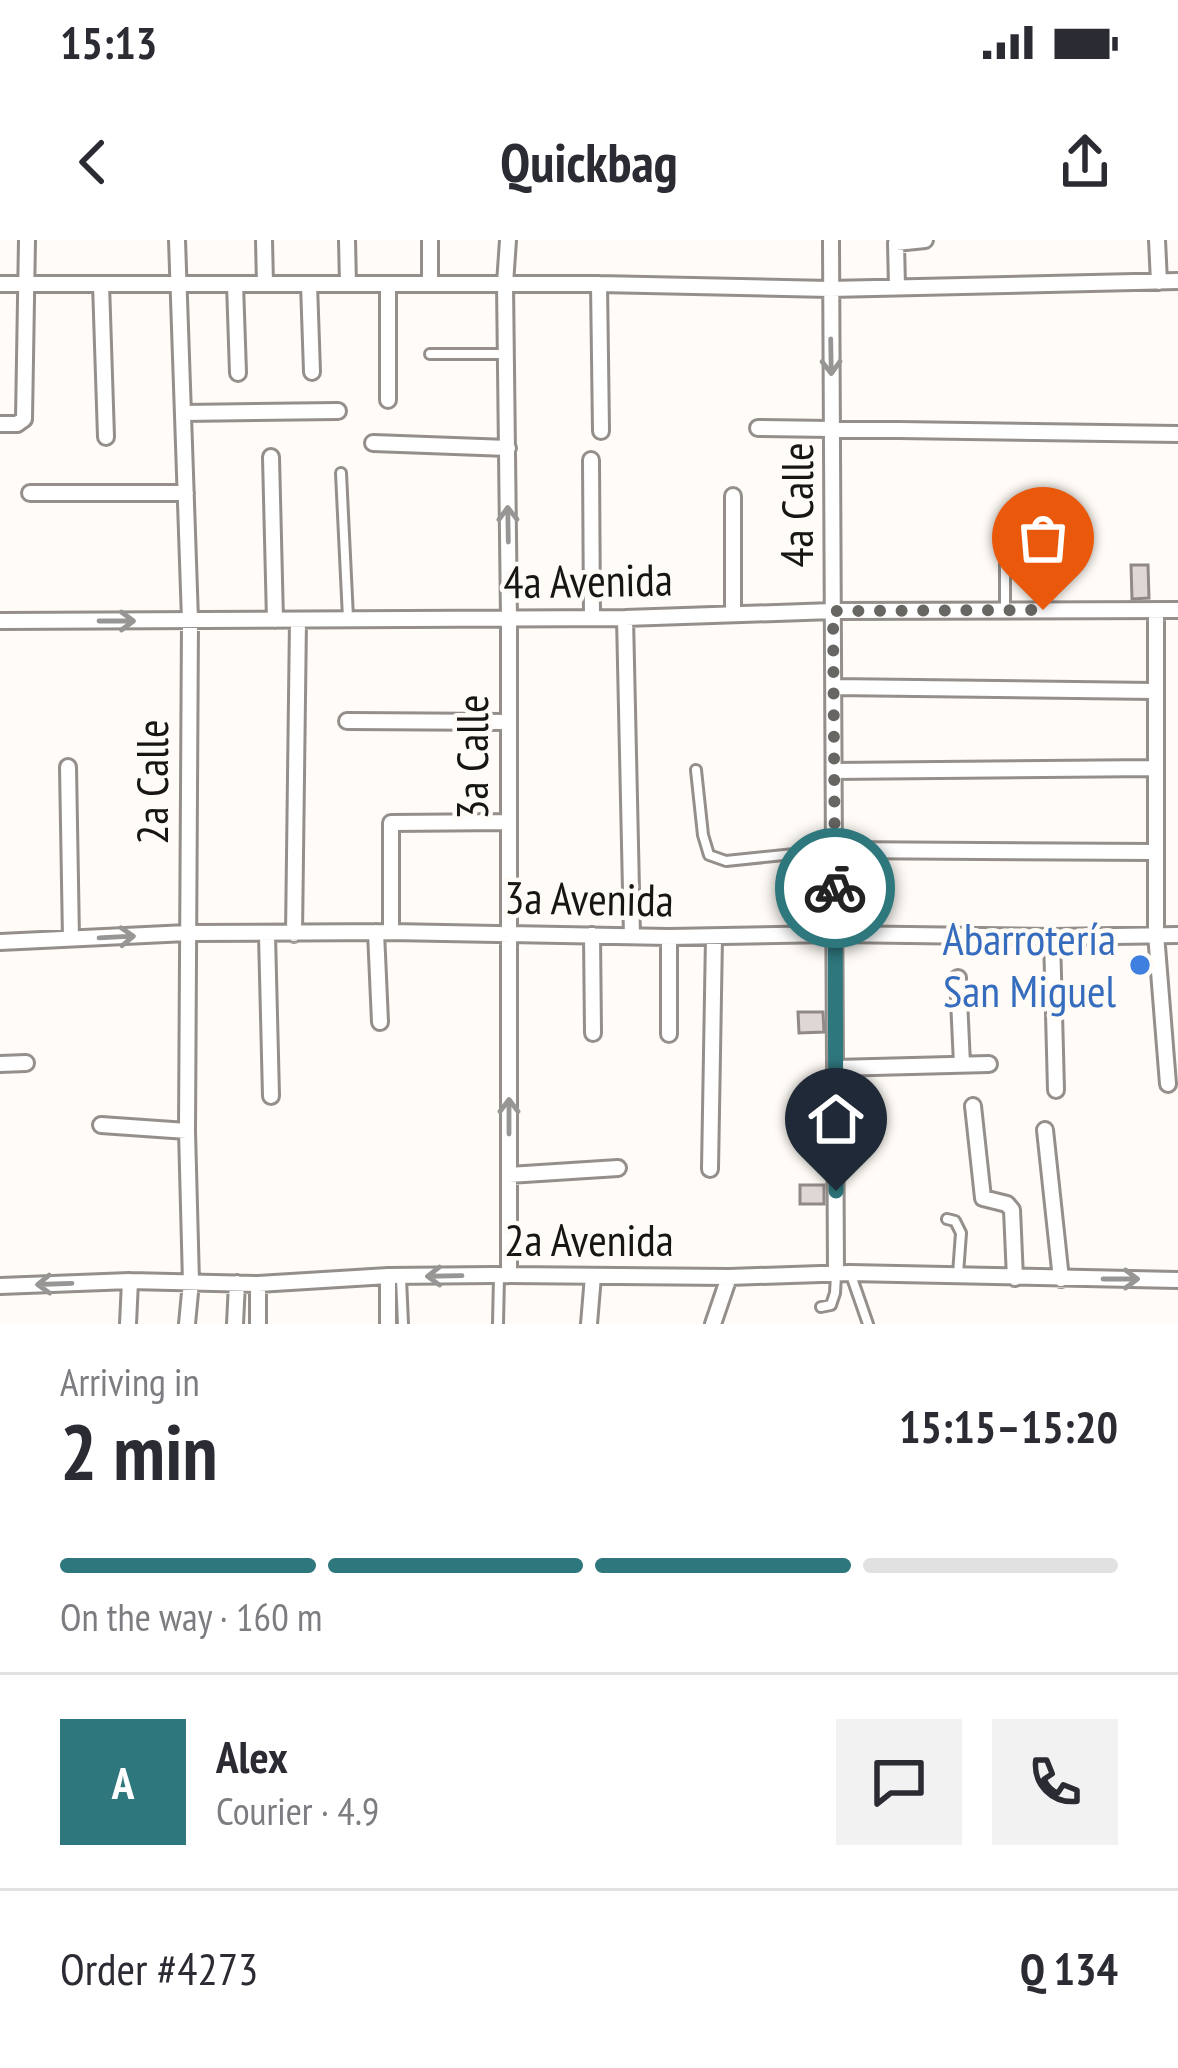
<!DOCTYPE html>
<meta charset="utf-8">
<style>
body{margin:0;font-family:"PT Sans Narrow",sans-serif;background:#f2f2f3;color:#2b2b33;height:100vh;display:flex;flex-direction:column;font-size:45px;white-space:nowrap}
*{box-sizing:border-box;margin:0}
p{font-size:39px;color:#7c7c81}
.icon{flex:none;width:66px;height:66px;fill:none;stroke:currentColor;stroke-width:2;stroke-linecap:round;stroke-linejoin:round}
.map{position:relative;height:1084px;overflow:hidden}
.sheet{display:flex;flex-direction:column;background:#fff;flex:1}
.sheet>*{flex:none}
.pin{position:absolute;display:grid;place-items:center;width:102px;height:102px;color:#fff;margin:-123px -51px;border-radius:50% 50% 50% 0;rotate:-45deg;box-shadow:0 0 12px #0007}
.pin .icon{rotate:45deg}
.courier{position:absolute;display:grid;place-items:center;width:120px;height:120px;margin:-60px;border:9px solid #2e777d;border-radius:50%;background:#fff;color:#222;box-shadow:0 3px 15px #0007}
.head em{font-style:normal;font-weight:700}
.head div{display:flex;flex-direction:column-reverse}
.head{display:flex;align-items:center;justify-content:space-between;height:204px;padding:0 60px}
h1{font-size:78px;font-weight:700;line-height:90px}
.bar{display:grid;grid-template-columns:repeat(4,1fr);gap:18px 12px;align-content:center;height:144px;padding:0 60px}
.bar i{height:15px;border-radius:9px;background:#e1e1e2}
.bar .on{background:#2e777d}
.bar p{grid-column:span 4}
.line{display:flex;align-items:center;gap:30px;padding:0 60px;border-top:3px solid #e1e1e2}
.line div{flex:1}
.round{display:grid;place-items:center;flex:none;width:126px;height:126px;border-radius:0px;background:#f2f2f3}
.status{display:flex;justify-content:space-between;align-items:center;height:84px;padding:0 60px;background:#fff;direction:ltr}
.status svg{height:33px;fill:currentColor}
header{display:flex;justify-content:space-between;align-items:center;height:156px;padding:0 60px;background:#fff;font-size:54px;font-weight:700}
.map>svg:first-child{display:block}
.building{fill:#dfd7d5;stroke:#918987;stroke-width:3}
.lines{fill:none;stroke-linecap:round;stroke-linejoin:round}
.service-casing{stroke:#948f8a;stroke-width:14}
.minor-casing{stroke:#948f8a;stroke-width:20}
.service{stroke:#fff;stroke-width:8}
.minor{stroke:#fff;stroke-width:14}
.oneway{stroke:#979695}
.done{stroke:#686663;stroke-width:12;stroke-dasharray:0 21.6}
.route{stroke:#2e777d;stroke-width:15}
.shop-dot{fill:#3f7fe0;stroke:#fffbf6;stroke-width:4.5}
.labels{text-anchor:middle;stroke-width:9;stroke-linejoin:round;paint-order:stroke}
.street-label{font-size:45px;fill:#171614;stroke:#fffbf6}
.shop-label{font-size:45px;fill:#366cbe;stroke:#fffbf6;text-anchor:end}
</style>
<div class="status"><b>15:13</b><svg viewBox="0 0 49 12"><path d="M0 12V9h3v3zM5 12V6h3v6zM10 12V3h3v9zM15 12V0h3v12zM26 1h20v11H26zM47 4h2v5h-2z"/></svg></div>
<header><svg class="icon" aria-label="back" viewBox="0 0 24 24"><path d="M15 5l-7 7 7 7"/></svg>Quickbag<svg class="icon" aria-label="share" viewBox="0 0 24 24"><path d="M12 15V3M7 8l5-5 5 5M5 13v7h14v-7"/></svg></header>
<div class="map">
<svg width="1178" height="1084" viewBox="0 0 1178 1084">
<rect width="100%" height="100%" fill="#fffbf6"/>
<!-- building -->
<path class="building" d="M1131,325H1148L1149,358L1132,359Z
M798,772H823L824,792L799,793Z
M800,945H824V964H800Z"/>
<g class="lines">
<defs>
<path id="service" d="M430,114H506
M341,233L348,378
M1005,369V302L1009,298L1026,296
M696,530L703,595L709,615L726,621L833,610
M947,979L955,981L961,993L958,1034
M851,1035L868,1084
M401,1038L403,1084
M821,1067L831,1065L835,1053L836,1035
M498,1084L499,1036"/>
<path id="minor" d="M177,0L190,380L187,891L191,1042L187,1084
M264,0L265,44
M347,0L348,44
M430,0V44
M508,0L505,44L509,379V1035
M831,0L836,1034
M1157,0L1159,42
M0,44H599L830,49L1178,41
M101,44L106,197
M235,44L238,133
M309,44L312,132
M599,44L601,191
M897,47L896,3L925,0
M388,160V44
M183,173L338,171
M0,184H17L24,179L27,0
M758,188L1178,194
M373,203L508,208
M271,217L275,380
M591,220L592,378
M30,253H186
M1156,371V694L1168,844
M733,374V256
M625,378L632,695
M0,381L625,378L833,371L1178,370
M834,447L1154,451
M347,481L508,482
M68,527L71,699
M834,531L1154,528
M834,610L1154,612
M376,692L380,782
M391,692V583L508,582
M294,694L298,380
M267,695L271,856
M592,695L593,793
M1052,697L1056,850
M0,702L187,693L391,692L669,697L835,694L1052,697L1178,695
M958,738L962,824
M669,794V697
M0,824L26,823
M835,828L989,824
M973,866L983,958L1007,964L1012,970L1015,1038
M101,885L187,891
M1045,890L1061,1039
M710,929L714,697
M509,935L618,928
M0,1046L130,1041L258,1044L388,1036L494,1035L729,1037L850,1033L1178,1040
M128,1084L130,1041
M235,1084L237,1043
M258,1084V1044
M388,1084V1036
M589,1084L593,1036
M713,1084L729,1037"/>
</defs>
<!-- service casing -->
<use href="#service" class="service-casing"/>
<!-- minor casing -->
<use href="#minor" class="minor-casing"/>
<!-- service -->
<use href="#service" class="service"/>
<!-- minor -->
<use href="#minor" class="minor"/>
</g>
<!-- one-way arrows -->
<defs><path id="oneway-shaft" d="M-6 0H5M1.5-3L5.5 0L1.5 3" fill="none" stroke-width="1.6" stroke-linecap="round" stroke-linejoin="round" transform="scale(3)"/></defs>
<g class="oneway">
<use href="#oneway-shaft" transform="translate(831 117) rotate(89)"/>
<use href="#oneway-shaft" transform="translate(508 284) rotate(-91)"/>
<use href="#oneway-shaft" transform="translate(117 381)"/>
<use href="#oneway-shaft" transform="translate(117 697) rotate(-3)"/>
<use href="#oneway-shaft" transform="translate(509 876) rotate(-90)"/>
<use href="#oneway-shaft" transform="translate(444 1036) rotate(179)"/>
<use href="#oneway-shaft" transform="translate(1121 1039)"/>
<use href="#oneway-shaft" transform="translate(54 1044) rotate(178)"/>
</g>
<g class="lines">
<!-- done -->
<path class="done" d="M835,648L833,371L1043,370"/>
<!-- route -->
<path class="route" d="M835,648L836,951"/>
</g>
<!-- markers -->
<circle class="shop-dot" cx="1140" cy="725" r="12"/>
<g class="labels">
<!-- street labels -->
<g class="street-label">
<text transform="translate(797 265) rotate(-90)" y="16">4a Calle</text>
<text transform="translate(588 341) rotate(-1)" y="16">4a Avenida</text>
<text transform="translate(472 517) rotate(-90)" y="16">3a Calle</text>
<text transform="translate(152 542) rotate(-90)" y="16">2a Calle</text>
<text transform="translate(589 659) rotate(1)" y="16">3a Avenida</text>
<text x="589" y="1016">2a Avenida</text>
</g>
<!-- shop labels -->
<g class="shop-label">
<text x="1116" y="715">Abarrotería<tspan x="1116" dy="52">San Miguel</tspan></text>
</g>
</g>
</svg>
<div class="pin" style="left:1043px;top:370px;background:#ea580c"><svg class="icon" aria-label="bag" viewBox="0 0 24 24"><path d="M5 8h14l-1 12H6zM9 8a3 3 0 0 1 6 0"/></svg></div>
<div class="pin" style="left:836px;top:951px;background:#1f2937"><svg class="icon" aria-label="home" viewBox="0 0 24 24"><path d="M3 11l9-7 9 7M6 9v11h12V9"/></svg></div>
<div class="courier" style="left:835px;top:648px"><svg class="icon" aria-label="bike" viewBox="0 0 24 24"><circle cx="6" cy="16" r="4"/><circle cx="18" cy="16" r="4"/><path d="M6 16l4-8h5l3 8M10 8l3 8H6M13 5h3"/></svg></div>
</div>
<section class="sheet">
<div class="head"><div><h1>2 min</h1><p>Arriving in</p></div><em>15:15–15:20</em></div>
<div class="bar"><i class="on"></i><i class="on"></i><i class="on"></i><i></i><p>On the way · 160 m</p></div>
<div class="line" style="height:216px"><b class="round" style="background:#2e777d;color:#fff">A</b><div><b>Alex</b><p>Courier · 4.9</p></div><a class="round"><svg class="icon" aria-label="chat" viewBox="0 0 24 24"><path d="M4 5h16v11H9l-5 4z"/></svg></a><a class="round"><svg class="icon" aria-label="phone" viewBox="0 0 24 24"><path d="M5 4h4l2 5-3 2q2 4 5 5l2-3 5 2v4C11 20 4 13 5 4z"/></svg></a></div>
<div class="line" style="height:156px"><div>Order #4273</div><b>Q 134</b></div>
</section>
